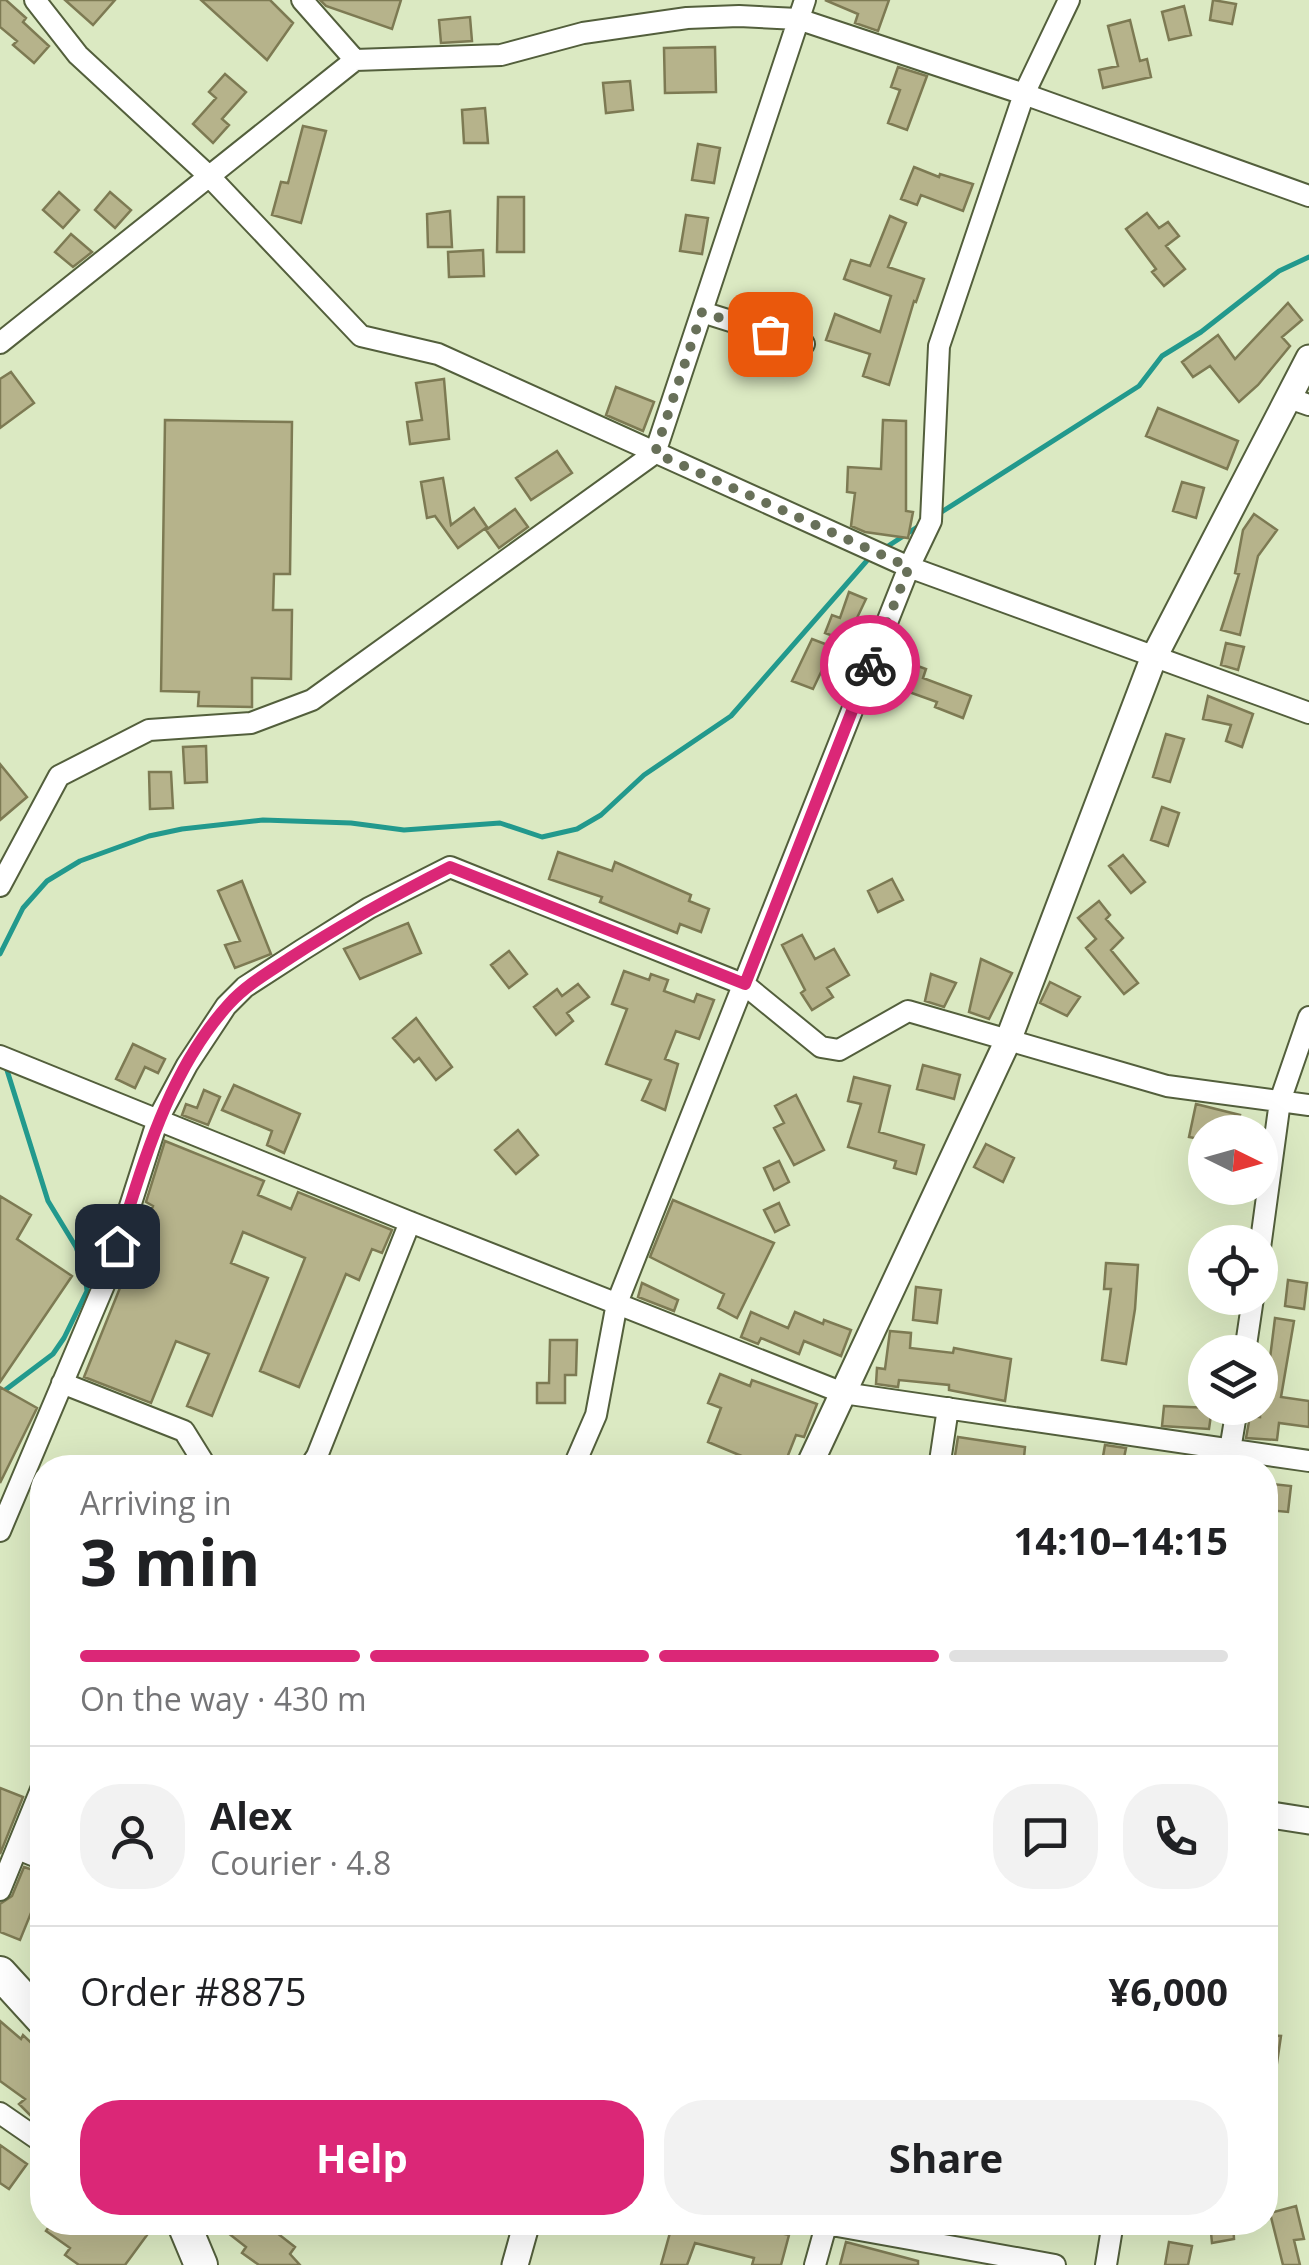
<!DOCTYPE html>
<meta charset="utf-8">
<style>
body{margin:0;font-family:"Open Sans",sans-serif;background:#f2f2f2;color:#202124;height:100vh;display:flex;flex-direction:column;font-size:38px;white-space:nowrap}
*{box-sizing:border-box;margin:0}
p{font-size:32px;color:#757577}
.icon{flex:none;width:55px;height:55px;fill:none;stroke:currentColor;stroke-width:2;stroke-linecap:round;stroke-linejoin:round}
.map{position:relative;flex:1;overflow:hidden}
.sheet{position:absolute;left:30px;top:1455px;width:1248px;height:780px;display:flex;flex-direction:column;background:#fff;border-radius:40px;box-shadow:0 10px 40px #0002}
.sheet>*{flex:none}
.needle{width:65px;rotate:95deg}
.buttons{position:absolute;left:1188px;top:1115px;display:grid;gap:20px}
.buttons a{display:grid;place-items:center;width:90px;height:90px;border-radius:50%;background:#fff;box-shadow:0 10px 40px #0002;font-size:50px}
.pin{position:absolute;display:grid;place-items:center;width:85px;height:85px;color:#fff;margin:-42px;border-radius:20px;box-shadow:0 5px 15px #0006}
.courier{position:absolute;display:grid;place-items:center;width:100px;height:100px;margin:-50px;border:8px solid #db2777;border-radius:50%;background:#fff;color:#222;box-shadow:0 2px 12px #0007}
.summary em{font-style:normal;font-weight:700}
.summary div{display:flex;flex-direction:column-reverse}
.summary{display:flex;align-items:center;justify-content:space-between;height:170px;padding:0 50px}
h1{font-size:65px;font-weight:700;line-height:75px}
.bar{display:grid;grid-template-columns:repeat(4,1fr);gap:15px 10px;align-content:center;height:120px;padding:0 50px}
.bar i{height:12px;border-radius:8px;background:#e0e0e0}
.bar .selected{background:#db2777}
.bar p{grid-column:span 4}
.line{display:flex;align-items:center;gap:25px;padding:0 50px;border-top:2px solid #e0e0e0}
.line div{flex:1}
.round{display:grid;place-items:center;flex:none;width:105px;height:105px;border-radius:40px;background:#f2f2f2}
.action{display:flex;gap:20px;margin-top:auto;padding:20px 50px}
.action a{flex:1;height:115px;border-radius:40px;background:#db2777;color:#fff;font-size:40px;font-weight:700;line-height:115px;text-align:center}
.action a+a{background:#f2f2f2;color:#202124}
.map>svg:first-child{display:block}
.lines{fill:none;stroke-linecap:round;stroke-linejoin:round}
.stream{stroke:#22998d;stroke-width:5}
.building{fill:#b6b38b;stroke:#7d7a53;stroke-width:2.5}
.minor-casing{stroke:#535f3c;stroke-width:24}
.tertiary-casing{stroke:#535f3c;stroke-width:29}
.trunk-casing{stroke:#535f3c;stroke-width:36}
.minor{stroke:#fff;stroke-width:20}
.tertiary{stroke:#fff;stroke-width:25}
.trunk{stroke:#fff;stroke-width:32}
.done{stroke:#687059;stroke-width:10;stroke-dasharray:0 18}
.route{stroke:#db2777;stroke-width:12}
</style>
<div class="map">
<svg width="1309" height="2265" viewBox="0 0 1309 2265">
<rect width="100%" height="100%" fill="#dbe9c2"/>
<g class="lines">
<!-- stream -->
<path class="stream" d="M940,513L1139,386L1162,356L1201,332L1279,271L1309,257
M885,548L922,524
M0,954L23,908L47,881L80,861L149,836L182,829L263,820L351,823L404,830L500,823L542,837L577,829L601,815L644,775L731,716L871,556
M0,1394L53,1354L64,1338L87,1291L85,1273L76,1247L48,1201L6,1067"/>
</g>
<!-- building -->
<path class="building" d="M0,0H6L26,18L23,22L49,46L34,63L13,45L17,41L0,27Z
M65,0H115L93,25Z
M201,0H270L293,23L267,60Z
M320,0H401L392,29L326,6Z
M825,0H889L878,31L855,23L858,14Z
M1213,0L1236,4L1232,24L1210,20Z
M1184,6L1191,35L1169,40L1162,12Z
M470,17L472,41L441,43L439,20Z
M1130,20L1140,61L1147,59L1151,77L1103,88L1099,70L1118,66L1108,26Z
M715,47L716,92L665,93L664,48Z
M898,67L927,76L907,130L888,123L900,90L891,87Z
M225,74L246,92L222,119L229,125L213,143L193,124L216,98L209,92Z
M630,81L633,110L606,113L603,83Z
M485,108L488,143H464L462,110Z
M303,126L326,131L301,223L272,215L281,182L288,183Z
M698,144L720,148L714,183L692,180Z
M914,167L939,177L940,174L973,184L963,211L921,195L917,205L901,199Z
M59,192L79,210L63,228L43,210Z
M110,192L131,210L115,228L95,210Z
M498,197H524V252H497Z
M450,211L452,247H428L427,214Z
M1147,213L1159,228L1168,222L1179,236L1166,246L1185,269L1164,286L1152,272L1156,269L1126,229Z
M686,215L708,218L702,254L680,251Z
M890,216L906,223L888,267L924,279L916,302L914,301L889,385L863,376L870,354L826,340L835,314L880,332L891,296L844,279L851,260L870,266Z
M71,234L92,252L73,267L55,252Z
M483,250L484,276L449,277L448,252Z
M1288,303L1302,320L1282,337L1290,346L1258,385L1239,402L1210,366L1193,377L1182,362L1218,335L1235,359Z
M11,372L34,403L0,428V379Z
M444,379L449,439L410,444L407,422L422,420L416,383Z
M616,387L654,402L643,431L606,415Z
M1158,408L1238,441L1227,469L1146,436Z
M165,420L292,422L290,574H274L273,610H292L291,679L252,678V707L198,706L199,692L161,691Z
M883,420L906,421V511L913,512L908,538L865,532L851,526L855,493L847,492L848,467L881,469Z
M557,451L572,473L531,500L516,478Z
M443,478L451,525L474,508L487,527L458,548L435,516L427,518L421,482Z
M1182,482L1204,488L1196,518L1173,511Z
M515,509L528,527L499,548L486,530Z
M1254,514L1277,530L1258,556L1240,635L1221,630L1239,574L1235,573L1243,530Z
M849,592L866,599L846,641L825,633L832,615L840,618Z
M812,639L833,647L813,689L792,681Z
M1226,643L1244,647L1238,670L1221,665Z
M904,661L926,669L923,678L971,696L963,718L935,707L937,702L895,687Z
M1208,696L1253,714L1242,747L1226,741L1231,725L1203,719Z
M1166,734L1184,739L1170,782L1153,777Z
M206,746L207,782L185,783L183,747Z
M0,764L27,797L0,820Z
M149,772H171L173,808L150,809Z
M1162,807L1179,813L1168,846L1151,840Z
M558,852L612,871L615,862L691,895L689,901L709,909L701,932L680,924L677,933L600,902L602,897L549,879Z
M1123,855L1145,882L1131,893L1109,866Z
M892,879L903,900L878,912L868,891Z
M242,881L271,954L235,968L225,945L240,941L218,891Z
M1099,901L1110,915L1106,919L1123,938L1111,950L1138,983L1124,994L1086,948L1096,939L1078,918Z
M408,923L421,953L360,979L344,949Z
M802,935L815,959L834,949L849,975L827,988L833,997L812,1010L801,993L805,990L782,945Z
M509,951L527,974L509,988L491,965Z
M981,959L1012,973L989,1019L969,1012Z
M624,971L649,980L651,974L668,980L664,991L694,1002L697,994L714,1000L699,1039L676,1031L665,1059L678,1064L665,1110L642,1100L651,1080L606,1064L627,1009L612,1004Z
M931,974L956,983L944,1007L925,1001Z
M1050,982L1080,997L1067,1016L1040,1003Z
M578,984L589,997L567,1013L573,1021L556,1035L534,1007L557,989L562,996Z
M416,1018L452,1067L436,1080L419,1058L414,1062L393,1038Z
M133,1044L165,1059L158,1073L145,1067L135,1088L116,1079Z
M923,1065L960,1075L954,1099L917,1089Z
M854,1077L890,1086L879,1132L924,1145L916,1174L894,1168L896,1161L848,1147L861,1104L848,1101Z
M234,1085L300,1114L284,1153L267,1145L272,1131L222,1110Z
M204,1090L220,1097L208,1125L182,1115L186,1104L197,1108Z
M796,1095L824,1150L794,1165L774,1128L784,1123L775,1106Z
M1196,1104L1240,1115L1236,1132H1205V1140L1189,1137Z
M518,1130L538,1155L516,1174L495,1150Z
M165,1141L264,1181L258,1195L291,1209L298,1192L392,1230L382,1253L372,1249L359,1280L346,1274L299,1387L260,1371L305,1258L243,1232L231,1263L268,1278L212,1416L187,1406L209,1354L176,1341L151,1403L84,1377L153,1206L146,1202Z
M986,1144L1014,1158L1003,1182L974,1167Z
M779,1161L789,1182L774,1190L764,1168Z
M0,1196L31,1215L17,1239L72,1276L0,1382Z
M673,1200L774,1243L737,1318L718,1308L724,1294L650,1257Z
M779,1203L789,1225L775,1232L764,1210Z
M1106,1263L1138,1265L1135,1309L1126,1364L1102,1360L1111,1289H1104Z
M1288,1280L1307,1283L1304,1309L1285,1306Z
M642,1283L678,1300L674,1311L638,1297Z
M916,1287L941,1290L937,1323L913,1320Z
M751,1312L788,1328L795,1312L823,1324L824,1320L851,1330L841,1356L804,1341L799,1354L761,1338L758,1344L741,1337Z
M1275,1318L1294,1321L1281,1397L1309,1401V1427L1279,1423L1277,1440L1246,1438L1250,1416L1260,1417V1365L1269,1366Z
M890,1331L911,1333L910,1348L953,1353L954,1348L1011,1359L1005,1401L949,1390V1385L899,1380L898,1387L876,1384L877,1368L885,1369Z
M550,1340H577L576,1375H565V1403H537V1383H549Z
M720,1374L750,1386L752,1380L817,1404L804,1437L796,1435L783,1468H754L756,1462L708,1442L721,1408L708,1403Z
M0,1387L37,1408L0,1483Z
M1164,1406L1212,1408L1209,1429L1162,1426Z
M958,1437L1025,1447L1023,1468H953Z
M1105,1445L1126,1448L1122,1468H1101Z
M1272,1484L1291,1486L1288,1512L1268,1510Z
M0,1788L23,1797L0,1854Z
M24,1867L42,1873V1886L20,1940L0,1932V1904L12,1896Z
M0,2021L21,2039L23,2035L42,2053V2114L36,2121L19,2104L25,2099L0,2081Z
M1265,2035L1281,2036L1274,2083L1265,2082Z
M0,2145L27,2164L9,2189L0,2183Z
M1296,2206L1304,2239L1294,2240L1300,2265H1283L1270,2213Z
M52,2222H130L147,2235L125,2265H79L65,2255L70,2248L46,2231Z
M214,2222H263L295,2247L290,2254L300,2265H259L242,2253L246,2247Z
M673,2222H730L789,2235L781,2265H752L754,2258L695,2243L687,2265H661Z
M1210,2222H1233L1234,2239L1212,2243Z
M846,2242L918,2261V2265H840Z
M1169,2242L1192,2246L1188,2265H1165Z"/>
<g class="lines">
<defs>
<path id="minor" d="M35,0L78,55L210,177L361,336L438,354L909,567L1309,713
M302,0L355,60
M702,312L804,344
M0,343L355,60L501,55L583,33L687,18L739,16L798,19L1024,94L1309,196
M1289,398L1309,405
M0,886L59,776L149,730L251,723L312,700L655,453L805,0
M0,1056L410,1222L843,1393L1309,1461
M1260,1248L1280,1101L1309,1017
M1245,1352L1253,1298
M62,1383L184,1431L207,1468
M309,1468L317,1456L410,1222
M573,1468L596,1415L617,1303L909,567L931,521L939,346L1024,94L1069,0
M939,1468L948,1408
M1227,1468L1237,1408
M0,1531L107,1278L158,1119L187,1065L226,1006L245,987L302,950L369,908L450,867L745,985L821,1047L839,1050L908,1011L1167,1086L1309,1105
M18,1849L42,1859
M0,1890L42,1787
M0,2113L42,2142
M815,2222L1055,2265
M815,2265L827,2222
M1106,2265L1113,2222"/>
<path id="tertiary" d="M808,1468L1009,1038L1153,659L1309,358
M1265,1814L1309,1821
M515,2265L527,2222"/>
<path id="trunk" d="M0,1973L42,2019
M183,2222L201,2265"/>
</defs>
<!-- minor casing -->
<use href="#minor" class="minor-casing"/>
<!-- tertiary casing -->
<use href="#tertiary" class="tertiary-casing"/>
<!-- trunk casing -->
<use href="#trunk" class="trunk-casing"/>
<!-- minor -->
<use href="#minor" class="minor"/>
<!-- tertiary -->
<use href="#tertiary" class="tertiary"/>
<!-- trunk -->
<use href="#trunk" class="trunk"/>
</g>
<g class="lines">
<!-- done -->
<path class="done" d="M770,334L702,312L655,453L909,567L870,665"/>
<!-- route -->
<path class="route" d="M117,1246C144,1162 168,1071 229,1004C246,985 269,972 290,958C342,924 395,895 450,867L745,984L870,665"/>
</g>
</svg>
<div class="buttons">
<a><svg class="needle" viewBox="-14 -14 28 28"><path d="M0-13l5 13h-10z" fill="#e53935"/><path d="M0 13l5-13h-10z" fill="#757577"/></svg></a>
<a><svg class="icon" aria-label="locate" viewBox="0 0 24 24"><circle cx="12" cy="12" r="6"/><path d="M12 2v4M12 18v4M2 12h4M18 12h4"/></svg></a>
<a><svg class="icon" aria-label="layers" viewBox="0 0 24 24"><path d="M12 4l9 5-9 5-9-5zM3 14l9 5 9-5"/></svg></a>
</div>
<div class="pin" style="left:770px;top:334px;background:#ea580c"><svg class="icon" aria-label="bag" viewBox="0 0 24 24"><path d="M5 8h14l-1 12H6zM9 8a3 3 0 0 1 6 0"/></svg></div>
<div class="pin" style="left:117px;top:1246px;background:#1f2937"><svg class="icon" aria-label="home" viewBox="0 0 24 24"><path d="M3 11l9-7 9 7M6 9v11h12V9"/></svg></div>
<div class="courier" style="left:870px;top:665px"><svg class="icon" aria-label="bike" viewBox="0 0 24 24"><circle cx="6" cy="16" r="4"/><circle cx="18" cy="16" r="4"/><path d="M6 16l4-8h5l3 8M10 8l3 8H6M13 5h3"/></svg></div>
<section class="sheet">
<div class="summary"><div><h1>3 min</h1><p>Arriving in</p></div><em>14:10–14:15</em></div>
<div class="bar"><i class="selected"></i><i class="selected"></i><i class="selected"></i><i></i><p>On the way · 430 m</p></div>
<div class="line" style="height:180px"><a class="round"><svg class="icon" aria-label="person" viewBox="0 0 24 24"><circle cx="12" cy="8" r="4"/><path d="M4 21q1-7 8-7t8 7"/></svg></a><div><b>Alex</b><p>Courier · 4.8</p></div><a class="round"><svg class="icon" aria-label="chat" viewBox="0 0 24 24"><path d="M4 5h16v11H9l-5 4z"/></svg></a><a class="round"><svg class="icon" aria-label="phone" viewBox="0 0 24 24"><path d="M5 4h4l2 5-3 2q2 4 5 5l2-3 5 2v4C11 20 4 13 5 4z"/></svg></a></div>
<div class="line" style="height:130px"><div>Order #8875</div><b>¥6,000</b></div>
<div class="action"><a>Help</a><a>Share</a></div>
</section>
</div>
